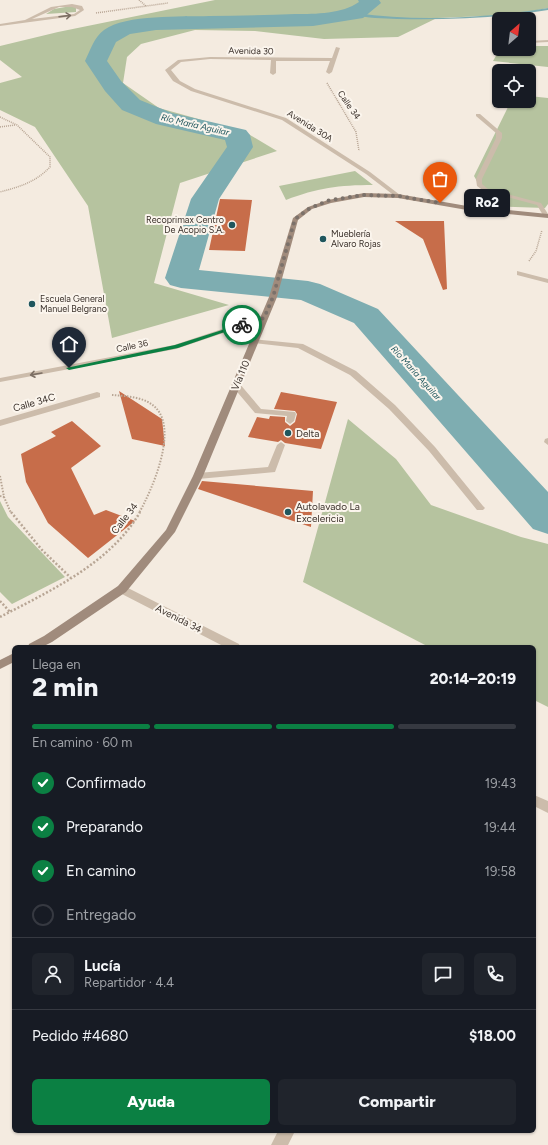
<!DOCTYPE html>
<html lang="es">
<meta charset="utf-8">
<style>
body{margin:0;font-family:Figtree,sans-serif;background:#20242c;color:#f1f3f6;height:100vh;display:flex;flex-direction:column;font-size:15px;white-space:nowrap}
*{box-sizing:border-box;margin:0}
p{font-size:13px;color:#9ea1a6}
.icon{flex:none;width:22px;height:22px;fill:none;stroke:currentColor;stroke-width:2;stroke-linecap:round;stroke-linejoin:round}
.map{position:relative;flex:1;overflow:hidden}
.details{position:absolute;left:12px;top:645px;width:524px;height:488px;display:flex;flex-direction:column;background:#171b24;border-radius:6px;box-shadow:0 1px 3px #0004}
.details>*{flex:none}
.needle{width:26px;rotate:28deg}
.tools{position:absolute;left:492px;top:12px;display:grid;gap:8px}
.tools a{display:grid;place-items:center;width:44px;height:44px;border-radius:6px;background:#171b24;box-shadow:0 1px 3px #0004;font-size:20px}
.pin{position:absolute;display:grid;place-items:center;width:34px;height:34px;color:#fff;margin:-41px -17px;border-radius:50% 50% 50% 0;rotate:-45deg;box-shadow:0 0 4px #0007}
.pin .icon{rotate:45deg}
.courier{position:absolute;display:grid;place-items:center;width:40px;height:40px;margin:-20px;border:3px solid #0b8043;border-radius:50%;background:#fff;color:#222;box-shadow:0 1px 5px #0007}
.bubble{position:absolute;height:28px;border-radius:6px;background:#171b24;box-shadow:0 1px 3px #0004;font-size:13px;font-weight:800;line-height:28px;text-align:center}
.overview em{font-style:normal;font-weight:800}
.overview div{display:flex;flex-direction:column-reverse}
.overview{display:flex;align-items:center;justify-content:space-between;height:68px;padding:0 20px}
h1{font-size:26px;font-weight:800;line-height:30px}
.bar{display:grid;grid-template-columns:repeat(4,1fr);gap:6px 4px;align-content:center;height:48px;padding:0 20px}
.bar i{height:5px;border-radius:3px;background:#363941}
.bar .active{background:#0b8043}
.bar p{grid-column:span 4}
.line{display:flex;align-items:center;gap:10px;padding:0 20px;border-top:1px solid #363941}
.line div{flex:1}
.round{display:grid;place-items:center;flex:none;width:42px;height:42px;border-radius:6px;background:#20242c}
ol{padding:0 20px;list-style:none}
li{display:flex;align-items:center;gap:12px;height:44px}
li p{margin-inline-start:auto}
li .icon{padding:4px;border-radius:50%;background:#0b8043;color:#fff;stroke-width:4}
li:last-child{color:#9ea1a6}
li i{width:22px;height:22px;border:2px solid #363941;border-radius:50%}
.button{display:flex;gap:8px;margin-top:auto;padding:8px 20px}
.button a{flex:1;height:46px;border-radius:6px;background:#0b8043;color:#fff;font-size:16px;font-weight:800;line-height:46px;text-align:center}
.button a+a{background:#20242c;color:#f1f3f6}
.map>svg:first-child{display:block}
.green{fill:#b6c39f}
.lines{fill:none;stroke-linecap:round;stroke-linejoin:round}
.stream{fill:#7eadb1;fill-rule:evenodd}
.river{fill:#7eadb1;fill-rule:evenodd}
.building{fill:#c76d4a}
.path-far2{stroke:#b8a695;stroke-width:1.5;stroke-dasharray:1 1;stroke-linecap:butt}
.path-far1{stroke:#b8a695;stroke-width:2;stroke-dasharray:1.5 1.5;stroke-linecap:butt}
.path{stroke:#b8a695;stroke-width:2.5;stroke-dasharray:2 2;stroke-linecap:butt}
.lane{fill:#ccbcab;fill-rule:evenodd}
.street{fill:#ccbcab;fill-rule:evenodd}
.secondary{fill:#a08b7c;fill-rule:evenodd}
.oneway{stroke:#7c6f64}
.route{fill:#0b8043}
.done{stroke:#7b716a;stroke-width:4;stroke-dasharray:0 7.2}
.poi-dot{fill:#1f565d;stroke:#fbf5ed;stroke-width:1.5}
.labels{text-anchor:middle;stroke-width:4;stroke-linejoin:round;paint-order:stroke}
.far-street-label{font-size:9px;fill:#3a302a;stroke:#fbf5ed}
.far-water-label{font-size:9px;font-style:italic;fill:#1f565d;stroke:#fbf5ed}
.far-poi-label{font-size:9px;fill:#3a302a;stroke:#fbf5ed;text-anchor:start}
.street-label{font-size:10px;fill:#3a302a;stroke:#fbf5ed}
.poi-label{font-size:10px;fill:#3a302a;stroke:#fbf5ed;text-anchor:start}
</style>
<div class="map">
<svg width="548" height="1145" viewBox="0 0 548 1145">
<rect width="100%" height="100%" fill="#f4ebe0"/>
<!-- green -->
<path class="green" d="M215,0H548V8L511,15L437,18L398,37L324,39L255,31L195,30L141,44L127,57L123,83L159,108L245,132L277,151L180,183L154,283L229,305L112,338L88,206L35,127L0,110V83L22,77L0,60V46L58,32Z
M71,6L76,7V12L46,14L54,9Z
M529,46H548V67L493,61L500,49H529Z
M529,96L548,98V204L545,208L491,206L474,176L511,101H529Z
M355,171L373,185C339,185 317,188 286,200L279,186Z
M348,419L396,459L431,505L521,537L548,544V707L534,700V647H429L303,582Z
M0,501L8,517L65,577L12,604L0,592Z"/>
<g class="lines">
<!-- stream -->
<path class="stream" d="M548,8V10C498,18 448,20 397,19C384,18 366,19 354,14L356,13C417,22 488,18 548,8Z"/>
<!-- river -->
<path class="river" d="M358,0H379L381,3L363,18L313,26L156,30L130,34L116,42L107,61L121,81L140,100L172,113L246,130L250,135L253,147L219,199L199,270L308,281L320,284L378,309L548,492V534L533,529L354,323L301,300L181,288L170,285L165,278L191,199L227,147L225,140L156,124L122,110L105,91L85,61C90,51 94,37 104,30C126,14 182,17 209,16C237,16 266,15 295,14C316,14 342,14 359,2Z"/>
</g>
<!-- building -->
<path class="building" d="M220,199L252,200L245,251L209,250Z
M395,221H444L447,289L443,290L423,239Z
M119,391L162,419L165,446L132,439Z
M281,392L337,402L321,449L285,443L281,440L278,442L248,437L257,417L269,419L270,416L285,417V422L290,426L295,422L297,414L295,411L274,409Z
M72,421L101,446L71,468L94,515L106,510L135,521L88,558L48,523L26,482L21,454L56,436L51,432Z
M202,481L313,491L311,527L198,489Z"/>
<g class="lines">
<!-- path-far2 -->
<path class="path-far2" d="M139,0L146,6
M96,13L168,3
M327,83L356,132L359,151
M0,117L17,125L50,157V167C36,182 19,187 0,192
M0,127L15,125
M529,261L536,251L542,230"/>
<!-- path-far1 -->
<path class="path-far1" d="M112,395C126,396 146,397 156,408C178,431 152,490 139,513
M0,476L4,497L11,513
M0,496L4,497"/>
<!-- path -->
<path class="path" d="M11,512L42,550L71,578
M0,601L10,612
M0,617C50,591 111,563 140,512"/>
<!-- lane -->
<path class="lane" d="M476,114H480L502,133V138L482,179V184L488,189L541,203L548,214V217H544L537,205L484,191L477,186L476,179L496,138V133L476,116Z
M251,339L303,344L356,371L395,405L435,447L483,506L485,508L483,510H477L429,451L389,409L350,375L298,348L254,343H251Z
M233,383H239L261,409L295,412L296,414L294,421L290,424L286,421L287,416L255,413L233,387Z
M97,392L100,393V397L0,426V420Z
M281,442L285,445L275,472L198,479L193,476L198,473L268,467L277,445Z
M278,1131H295L288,1145H271Z"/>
<!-- street -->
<path class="street" d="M72,4L82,6L84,10L75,16L0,26V24L25,20L51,7ZM59,7H72L80,10L74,14L32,19Z
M548,40V42L529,43V41Z
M336,47L340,48L332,72L329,74L326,72L330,61H276V73L273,75L270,73L271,60L210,59L181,62L171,70L180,81L195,89L286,118L370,172L400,195V197H396L366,174L282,120L191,91L173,81L165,70L178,60L210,57L332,58Z
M517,271L548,279V283L517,275Z
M261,316H267L268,318L176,349L0,382V378L174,345Z
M548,438V445L544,442L545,439Z
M122,585L239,644L240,647H225L118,592L117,589L118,586Z
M534,795L548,801V813L534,806Z"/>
<!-- secondary -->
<path class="secondary" d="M364,193L398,194L467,206L548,214V218L467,210L398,198L364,197L331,203L312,209L298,220L277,297L203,476L175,532L126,592L52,642L42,647H28L29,644L44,636L118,586L166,530L193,476L269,297L293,218L308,207L328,200Z
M14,653V662L0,669V660Z"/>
</g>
<!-- one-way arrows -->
<defs><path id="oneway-shaft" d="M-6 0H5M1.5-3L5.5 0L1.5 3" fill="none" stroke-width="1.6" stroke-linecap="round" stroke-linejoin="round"/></defs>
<g class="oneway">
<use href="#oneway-shaft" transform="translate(65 16) rotate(-7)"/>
<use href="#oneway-shaft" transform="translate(36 374) rotate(170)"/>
</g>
<!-- route -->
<path class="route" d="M241,324L245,325L178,348L69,370L66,368L175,345Z"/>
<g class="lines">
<!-- done -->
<path class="done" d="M242,325L264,318L273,297L295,219L310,208L330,200L364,195L398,196L440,203"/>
</g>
<!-- markers -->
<g class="poi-dot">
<circle cx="232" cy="225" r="4"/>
<circle cx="323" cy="239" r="4"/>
<circle cx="32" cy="304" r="4"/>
<circle cx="288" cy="433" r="4"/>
<circle cx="288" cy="512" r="4"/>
</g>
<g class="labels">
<!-- far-street labels -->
<g class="far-street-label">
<text transform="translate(251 51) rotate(1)" y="3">Avenida 30</text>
<text transform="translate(349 105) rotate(55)" y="3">Calle 34</text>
<text transform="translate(310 126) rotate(32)" y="3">Avenida 30A</text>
<text transform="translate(132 346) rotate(-12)" y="3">Calle 36</text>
</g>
<!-- far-water labels -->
<g class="far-water-label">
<text transform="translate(195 125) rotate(13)" y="3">Río María Aguilar</text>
<text transform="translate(416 373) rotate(48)" y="3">Río María Aguilar</text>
</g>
<!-- far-poi labels -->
<g class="far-poi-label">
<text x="224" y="223" text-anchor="end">Recoprimax Centro<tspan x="224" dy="10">De Acopio S.A.</tspan></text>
<text x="331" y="237">Mueblería<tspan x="331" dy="10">Alvaro Rojas</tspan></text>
<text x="40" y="302">Escuela General<tspan x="40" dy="10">Manuel Belgrano</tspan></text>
</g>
<!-- street labels -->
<g class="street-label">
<text transform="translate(240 375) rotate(-67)" y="4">Vía 110</text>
<text transform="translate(34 402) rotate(-16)" y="4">Calle 34C</text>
<text transform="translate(124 518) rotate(-52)" y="4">Calle 34</text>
<text transform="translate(179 618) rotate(27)" y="4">Avenida 34</text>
</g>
<!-- poi labels -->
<g class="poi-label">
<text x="296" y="437">Delta</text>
<text x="296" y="510">Autolavado La<tspan x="296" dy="12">Excelericia</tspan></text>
</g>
</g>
</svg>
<div class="tools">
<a><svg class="needle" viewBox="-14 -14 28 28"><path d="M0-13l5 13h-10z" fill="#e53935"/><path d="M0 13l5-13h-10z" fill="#9ea1a6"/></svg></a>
<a><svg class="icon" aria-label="locate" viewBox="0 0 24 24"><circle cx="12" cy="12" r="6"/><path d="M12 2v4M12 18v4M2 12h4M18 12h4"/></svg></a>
</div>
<div class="pin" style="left:440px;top:203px;background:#ea580c"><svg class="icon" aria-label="bag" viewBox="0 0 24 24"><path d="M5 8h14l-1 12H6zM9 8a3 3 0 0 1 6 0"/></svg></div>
<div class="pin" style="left:69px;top:368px;background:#1f2937"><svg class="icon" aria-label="home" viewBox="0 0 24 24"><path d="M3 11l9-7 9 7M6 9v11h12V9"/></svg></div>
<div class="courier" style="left:242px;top:325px"><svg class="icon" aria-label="bike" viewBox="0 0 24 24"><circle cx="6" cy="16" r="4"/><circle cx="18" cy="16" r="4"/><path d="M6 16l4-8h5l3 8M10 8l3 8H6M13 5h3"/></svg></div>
<div class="bubble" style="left:464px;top:189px;width:46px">Ro2</div>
<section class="details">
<div class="overview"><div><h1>2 min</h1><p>Llega en</p></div><em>20:14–20:19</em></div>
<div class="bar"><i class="active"></i><i class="active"></i><i class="active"></i><i></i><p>En camino · 60 m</p></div>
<ol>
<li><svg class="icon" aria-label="check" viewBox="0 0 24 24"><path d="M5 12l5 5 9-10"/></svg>Confirmado<p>19:43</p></li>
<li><svg class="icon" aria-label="check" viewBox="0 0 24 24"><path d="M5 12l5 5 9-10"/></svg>Preparando<p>19:44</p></li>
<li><svg class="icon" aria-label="check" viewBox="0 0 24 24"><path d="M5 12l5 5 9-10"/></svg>En camino<p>19:58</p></li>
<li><i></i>Entregado</li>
</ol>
<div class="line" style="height:72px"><a class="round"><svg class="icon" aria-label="person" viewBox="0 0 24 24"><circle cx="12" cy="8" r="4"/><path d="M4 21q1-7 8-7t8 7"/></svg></a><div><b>Lucía</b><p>Repartidor · 4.4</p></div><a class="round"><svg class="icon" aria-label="chat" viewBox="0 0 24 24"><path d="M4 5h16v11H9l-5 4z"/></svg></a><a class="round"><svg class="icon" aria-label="phone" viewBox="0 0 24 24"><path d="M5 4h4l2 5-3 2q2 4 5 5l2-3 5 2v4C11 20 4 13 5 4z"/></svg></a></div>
<div class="line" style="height:52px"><div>Pedido #4680</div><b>$18.00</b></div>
<div class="button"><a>Ayuda</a><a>Compartir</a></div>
</section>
</div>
